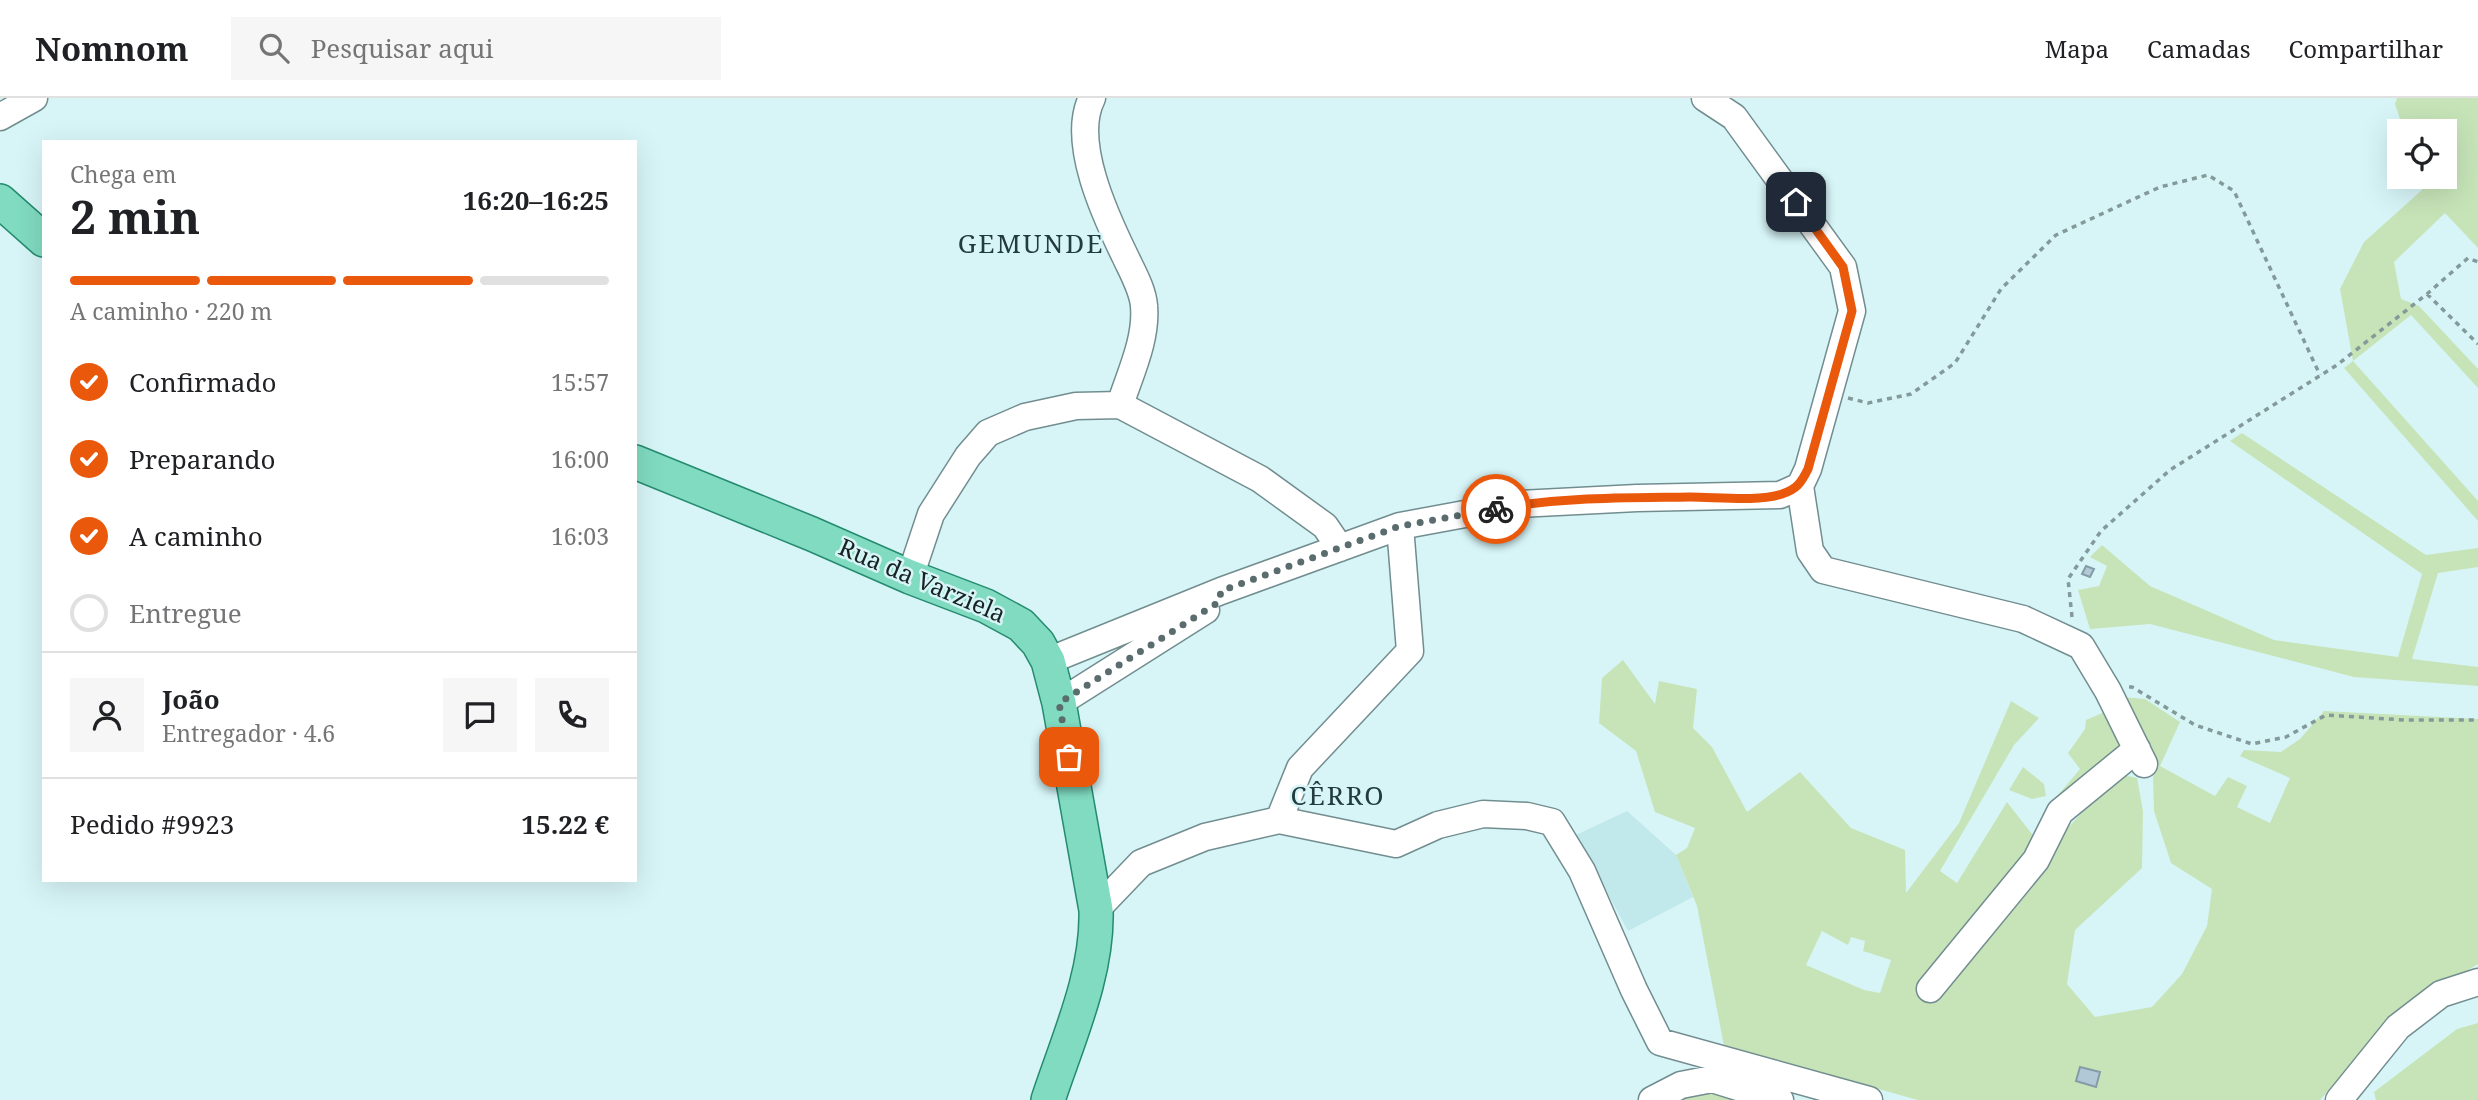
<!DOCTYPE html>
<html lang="pt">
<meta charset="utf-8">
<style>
body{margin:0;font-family:"Noto Serif",serif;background:#f6f6f6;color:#202124;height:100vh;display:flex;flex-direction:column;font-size:26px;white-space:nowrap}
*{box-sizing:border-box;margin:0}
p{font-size:23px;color:#757577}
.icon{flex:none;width:38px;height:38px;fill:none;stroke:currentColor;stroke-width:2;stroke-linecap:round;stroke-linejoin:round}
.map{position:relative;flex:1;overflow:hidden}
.details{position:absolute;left:42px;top:42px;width:595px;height:742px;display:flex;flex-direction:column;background:#fff;border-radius:0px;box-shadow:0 7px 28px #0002}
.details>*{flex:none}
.buttons{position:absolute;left:2387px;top:21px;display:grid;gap:14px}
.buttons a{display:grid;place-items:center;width:70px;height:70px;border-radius:0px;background:#fff;box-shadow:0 7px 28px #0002;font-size:35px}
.pin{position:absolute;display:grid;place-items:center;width:60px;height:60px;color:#fff;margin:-30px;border-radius:14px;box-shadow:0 4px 10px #0006}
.courier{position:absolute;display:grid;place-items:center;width:70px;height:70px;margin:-35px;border:5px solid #ea580c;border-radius:50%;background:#fff;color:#222;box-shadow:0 2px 9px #0007}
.headline em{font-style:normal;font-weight:700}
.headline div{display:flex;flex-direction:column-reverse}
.headline{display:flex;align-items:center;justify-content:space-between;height:119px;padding:0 28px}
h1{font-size:46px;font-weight:700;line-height:52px}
.bar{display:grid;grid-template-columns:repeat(4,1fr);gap:10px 7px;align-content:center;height:84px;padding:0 28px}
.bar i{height:9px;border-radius:5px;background:#e0e0e0}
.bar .on{background:#ea580c}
.bar p{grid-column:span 4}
.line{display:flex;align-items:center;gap:18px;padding:0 28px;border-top:2px solid #e0e0e0}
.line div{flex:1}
.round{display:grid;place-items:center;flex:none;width:74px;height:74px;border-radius:0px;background:#f6f6f6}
ol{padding:0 28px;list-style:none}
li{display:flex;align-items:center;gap:21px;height:77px}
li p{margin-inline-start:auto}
li .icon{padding:7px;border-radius:50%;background:#ea580c;color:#fff;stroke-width:4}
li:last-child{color:#757577}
li i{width:38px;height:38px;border:4px solid #e0e0e0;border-radius:50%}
header{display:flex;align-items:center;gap:42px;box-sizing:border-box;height:98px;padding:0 35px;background:#fff;border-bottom:2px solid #e0e0e0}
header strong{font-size:33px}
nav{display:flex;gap:38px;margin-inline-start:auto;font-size:24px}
.search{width:490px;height:63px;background:#f6f6f6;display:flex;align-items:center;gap:18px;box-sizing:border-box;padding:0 24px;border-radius:0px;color:#757577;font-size:26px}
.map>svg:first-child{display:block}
.built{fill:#c1e8eb}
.green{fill:#c7e4b8;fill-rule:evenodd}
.building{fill:#b1c8d6;stroke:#859ba8;stroke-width:2}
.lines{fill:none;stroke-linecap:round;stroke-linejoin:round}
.minor-casing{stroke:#728d90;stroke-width:29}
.major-casing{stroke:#248b6f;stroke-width:36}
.path{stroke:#83999a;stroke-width:3.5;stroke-dasharray:5 5;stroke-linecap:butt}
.minor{stroke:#fff;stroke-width:26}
.major{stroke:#80dbc1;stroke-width:33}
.done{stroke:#5a6c6d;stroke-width:7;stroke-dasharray:0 12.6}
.route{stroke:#ea580c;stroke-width:9}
.labels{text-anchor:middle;stroke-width:5;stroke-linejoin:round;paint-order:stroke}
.street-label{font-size:24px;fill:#172223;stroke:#d7f5f7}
.neighbourhood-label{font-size:26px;letter-spacing:2px;fill:#223b3e;stroke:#d7f5f7}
</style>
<header>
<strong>Nomnom</strong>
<div class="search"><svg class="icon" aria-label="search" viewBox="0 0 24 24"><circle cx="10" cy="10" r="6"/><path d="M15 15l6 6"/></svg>Pesquisar aqui</div>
<nav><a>Mapa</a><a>Camadas</a><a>Compartilhar</a></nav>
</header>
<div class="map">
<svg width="2478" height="1002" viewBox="0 0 2478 1002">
<rect width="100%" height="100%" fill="#d7f5f7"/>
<!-- built -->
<path class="built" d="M1627,713L1676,757L1693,799L1628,833L1576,737Z"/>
<!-- green -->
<path class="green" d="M2397,0H2478V150L2445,115L2394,164L2401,201L2419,208L2478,271V290L2411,217L2353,263L2478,403V423L2344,270L2353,263L2340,191L2364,144L2422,92L2418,79H2445V33H2404L2395,6Z
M2242,335L2426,457L2478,450V469L2438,475L2412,561L2478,569V588L2354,579L2150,526L2090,531L2078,492L2099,488L2107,468L2090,459L2102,447L2150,488L2274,542L2398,559L2422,476L2230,343Z
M1623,562L1655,606L1659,583L1697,591L1693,630L1712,649L1747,714L1800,674L1851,730L1905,752L1906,795L1959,725L2011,603L2039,620L2014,647L1940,773L1957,785L2007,704L2038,744L2066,732L2117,676L2137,680L2143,713L2142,770L2075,832L2067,886L2095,919L2152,909L2182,876L2207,828L2212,791L2171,765L2154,713L2153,679L2159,668L2146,648L2121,599L2145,601L2180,624L2160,668L2215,698L2228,679L2247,688L2237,709L2270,725L2290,680L2240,658L2244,652L2281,654L2300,641L2324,613L2478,621V866L2394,917L2320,1002H1918L1724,948L1697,808L1676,757L1687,750L1695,730L1655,714L1636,653L1599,625L1602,580ZM1822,833L1848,847L1851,839L1865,843L1863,853L1891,862L1880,895L1864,892L1806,867Z
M2107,613L2122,634L2120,661L2042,726L2043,715L2080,671L2068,655L2085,631L2086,622Z
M2023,669L2044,686L2046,698L2032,701L2009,692Z
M2478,925V1002H2376L2374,994L2457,931Z
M1715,987L1771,1002H1667Z"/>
<!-- building -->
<path class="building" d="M2086,468L2094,471L2090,479L2082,476Z
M2080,969L2100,974L2096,989L2076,983Z"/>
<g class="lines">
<defs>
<path id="minor" d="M1092,0C1070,43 1106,119 1125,158C1132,173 1143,192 1144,208C1147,241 1130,276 1120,307
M0,19L34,0
M1800,388L1810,453L1823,472L2023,521L2081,548L2108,593L2144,666
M910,479L931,416L968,358L988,335L1025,319L1076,308L1120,307L1260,381L1325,428L1340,450
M1048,563L1221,493L1400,428L1519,406L1637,400L1780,397L1800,388L1808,371L1852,213L1843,169L1734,19L1705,0
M1059,605L1206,512
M1279,722L1300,670L1410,553L1400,428
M1096,812L1141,765L1205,739L1279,722L1396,746L1438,727L1483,716L1527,718L1552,724L1582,773L1634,892L1660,944L1869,1002
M1930,891L2036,762L2060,714L2137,651
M1652,1002L1681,987L1712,981L1780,1002
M2339,1002L2398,929L2441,896L2478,884"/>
<path id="major" d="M0,103L44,142
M635,364L812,436L910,479L986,508L1021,527L1038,545L1048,563L1059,605L1096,812C1098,876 1068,941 1048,1002"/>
</defs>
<!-- minor casing -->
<use href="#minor" class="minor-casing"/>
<!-- major casing -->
<use href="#major" class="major-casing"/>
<!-- path -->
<path class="path" d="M2427,196L2478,246
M1848,300L1868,305L1911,296L1955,265L2001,191L2056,137L2160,89L2208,77L2234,93L2320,277
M2072,519L2068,481L2101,433L2170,372L2337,267L2427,196L2468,160L2478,164
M2129,589H2132L2195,627L2252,646L2286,639L2326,617L2404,622H2478"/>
<!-- minor -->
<use href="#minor" class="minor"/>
<!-- major -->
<use href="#major" class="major"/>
</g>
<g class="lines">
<!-- done -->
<path class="done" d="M1069,659L1059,605L1219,504L1221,493L1400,428L1496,411"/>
<!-- route -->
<path class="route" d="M1496,411C1559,399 1626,400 1690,399C1717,399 1758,404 1782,396C1797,391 1801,385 1808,371L1852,213L1843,169L1796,104"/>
</g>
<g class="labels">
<!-- street labels -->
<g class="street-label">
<text transform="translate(922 483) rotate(23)" y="8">Rua da Varziela</text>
</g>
<!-- neighbourhood labels -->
<g class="neighbourhood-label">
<text x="1031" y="155">GEMUNDE</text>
<text x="1338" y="707">CÊRRO</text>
</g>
</g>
</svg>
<div class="buttons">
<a><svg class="icon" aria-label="locate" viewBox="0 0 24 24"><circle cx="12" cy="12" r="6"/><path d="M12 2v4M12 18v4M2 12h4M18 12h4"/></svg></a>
</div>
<div class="pin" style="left:1069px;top:659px;background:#ea580c"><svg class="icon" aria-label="bag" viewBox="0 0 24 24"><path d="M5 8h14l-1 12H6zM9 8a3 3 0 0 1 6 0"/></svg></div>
<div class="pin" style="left:1796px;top:104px;background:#1f2937"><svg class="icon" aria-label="home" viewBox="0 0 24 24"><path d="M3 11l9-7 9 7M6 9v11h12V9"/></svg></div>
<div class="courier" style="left:1496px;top:411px"><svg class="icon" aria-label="bike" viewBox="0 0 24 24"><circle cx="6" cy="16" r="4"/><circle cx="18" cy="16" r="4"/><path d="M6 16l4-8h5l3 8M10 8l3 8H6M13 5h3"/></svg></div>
<section class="details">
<div class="headline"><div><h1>2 min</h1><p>Chega em</p></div><em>16:20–16:25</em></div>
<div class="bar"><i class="on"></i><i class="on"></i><i class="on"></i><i></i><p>A caminho · 220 m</p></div>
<ol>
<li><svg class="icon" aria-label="check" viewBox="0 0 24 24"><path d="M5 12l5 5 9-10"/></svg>Confirmado<p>15:57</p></li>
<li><svg class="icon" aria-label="check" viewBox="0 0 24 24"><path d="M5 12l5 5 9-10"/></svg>Preparando<p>16:00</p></li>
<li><svg class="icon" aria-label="check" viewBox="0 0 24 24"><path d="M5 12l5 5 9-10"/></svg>A caminho<p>16:03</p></li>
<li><i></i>Entregue</li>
</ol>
<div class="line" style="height:126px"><a class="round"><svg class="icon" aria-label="person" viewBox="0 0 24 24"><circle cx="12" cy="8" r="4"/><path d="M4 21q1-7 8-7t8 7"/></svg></a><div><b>João</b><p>Entregador · 4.6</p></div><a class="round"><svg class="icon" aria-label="chat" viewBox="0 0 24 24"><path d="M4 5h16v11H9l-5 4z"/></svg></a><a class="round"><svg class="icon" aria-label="phone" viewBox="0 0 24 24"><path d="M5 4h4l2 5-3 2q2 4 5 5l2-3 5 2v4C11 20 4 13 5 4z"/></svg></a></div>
<div class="line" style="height:91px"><div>Pedido #9923</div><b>15.22 €</b></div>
</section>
</div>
